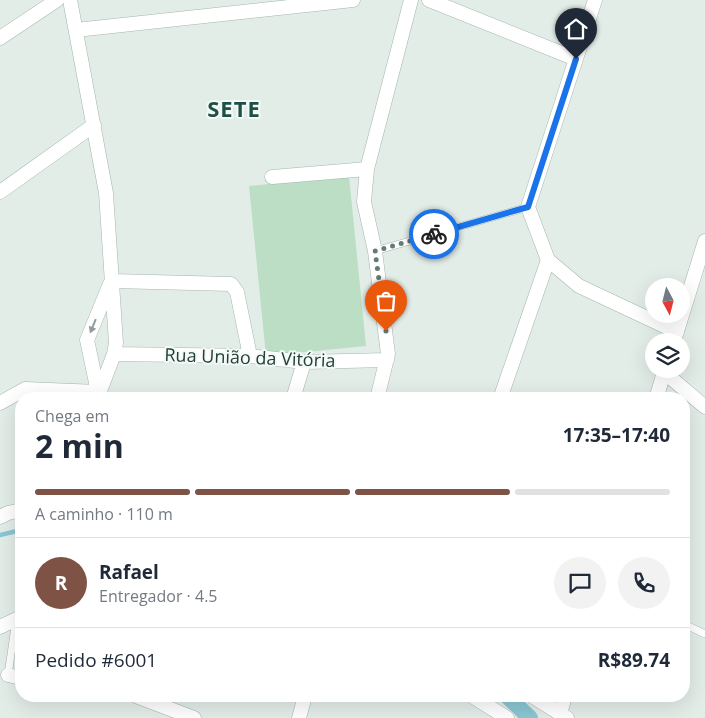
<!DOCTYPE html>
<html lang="pt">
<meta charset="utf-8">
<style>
body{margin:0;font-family:"Open Sans",sans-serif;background:#f2f2f3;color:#1f2937;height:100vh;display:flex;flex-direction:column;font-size:19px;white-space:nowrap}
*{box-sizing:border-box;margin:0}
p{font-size:16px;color:#747a83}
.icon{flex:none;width:28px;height:28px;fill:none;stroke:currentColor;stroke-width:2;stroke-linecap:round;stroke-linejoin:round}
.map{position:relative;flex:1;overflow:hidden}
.side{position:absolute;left:15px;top:392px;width:675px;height:310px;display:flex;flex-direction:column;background:#fff;border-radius:20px;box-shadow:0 5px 20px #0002}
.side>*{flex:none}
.needle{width:32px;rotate:173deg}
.buttons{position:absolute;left:645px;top:278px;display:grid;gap:10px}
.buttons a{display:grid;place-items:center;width:45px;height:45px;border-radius:50%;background:#fff;box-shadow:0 5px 20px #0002;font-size:25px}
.pin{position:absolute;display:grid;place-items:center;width:42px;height:42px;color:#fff;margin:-51px -21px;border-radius:50% 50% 50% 0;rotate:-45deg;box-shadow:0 0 5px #0007}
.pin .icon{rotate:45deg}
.courier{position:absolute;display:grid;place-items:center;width:50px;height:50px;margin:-25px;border:4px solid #1a73e8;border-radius:50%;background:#fff;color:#222;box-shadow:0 1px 6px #0007}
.summary em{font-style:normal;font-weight:700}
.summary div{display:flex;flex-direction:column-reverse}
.summary{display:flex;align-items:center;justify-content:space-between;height:85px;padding:0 20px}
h1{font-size:32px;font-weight:700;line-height:38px}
.bar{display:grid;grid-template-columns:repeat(4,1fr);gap:8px 5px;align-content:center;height:60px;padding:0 20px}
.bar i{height:6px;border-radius:4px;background:#e0e1e3}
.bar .current{background:#7f5246}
.bar p{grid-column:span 4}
.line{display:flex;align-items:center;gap:12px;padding:0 20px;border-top:1px solid #e0e1e3}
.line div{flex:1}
.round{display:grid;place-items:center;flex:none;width:52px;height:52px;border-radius:26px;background:#f2f2f3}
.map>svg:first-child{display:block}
.green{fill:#bbdec5}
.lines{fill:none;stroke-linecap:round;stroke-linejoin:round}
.stream{stroke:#8ac6d3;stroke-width:4.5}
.canal{stroke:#8ac6d3;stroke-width:16}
.lane-casing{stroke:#a5b5af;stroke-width:8}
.street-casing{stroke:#a5b5af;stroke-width:15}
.lane{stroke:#fff;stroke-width:7}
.street{stroke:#fff;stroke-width:14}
.oneway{fill:#909e9b}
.done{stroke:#667b75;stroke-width:5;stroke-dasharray:0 9}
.route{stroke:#1a73e8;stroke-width:6}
.labels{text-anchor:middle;stroke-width:4;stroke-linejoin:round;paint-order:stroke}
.street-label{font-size:18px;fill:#223e37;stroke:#f3f9f6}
.district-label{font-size:22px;font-weight:bold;letter-spacing:1px;fill:#1d5146;stroke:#f3f9f6}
</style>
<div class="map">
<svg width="705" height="718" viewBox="0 0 705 718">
<rect width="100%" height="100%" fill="#e3ede8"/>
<!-- green -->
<path class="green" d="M349,176L366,346L266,356L249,186Z"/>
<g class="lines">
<!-- stream -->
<path class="stream" d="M0,535L21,530"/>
<!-- canal -->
<path class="canal" d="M507,696L530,718"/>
<defs>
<path id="lane" d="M375,251L528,207
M684,624L705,634
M8,675L16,620"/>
<path id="street" d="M70,0L106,193L116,343L114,354L97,399
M429,0L576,59
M595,0L528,207L548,260L579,286L677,332
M76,30L353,0
M0,38L57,0
M272,177L367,169
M0,192L94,125
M112,281L231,284L237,292L250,356
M674,341L705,241
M114,354L250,356L304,362L387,360
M664,372L705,407
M98,392L87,340L110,284
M293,399L304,362
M377,399L388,354L375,251L364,202L367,169L411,0
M500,399L548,260
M656,399L665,369
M0,403L25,389L98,392
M0,517L8,513L21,510
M0,627L21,617
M8,675L21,678
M136,696L194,718
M472,696L507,718
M532,696L567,718
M560,714L565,696
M299,718L305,696"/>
</defs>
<!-- lane casing -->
<use href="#lane" class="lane-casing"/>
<!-- street casing -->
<use href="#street" class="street-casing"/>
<!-- lane -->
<use href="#lane" class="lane"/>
<!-- street -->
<use href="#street" class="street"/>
</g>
<!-- one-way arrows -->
<defs><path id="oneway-solid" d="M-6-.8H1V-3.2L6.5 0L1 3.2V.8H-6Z" transform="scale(1.25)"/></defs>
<use class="oneway" href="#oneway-solid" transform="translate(93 326) rotate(112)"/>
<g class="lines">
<!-- done -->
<path class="done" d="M386,331L375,251L434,234"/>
<!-- route -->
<path class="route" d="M434,234L528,207L576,59"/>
</g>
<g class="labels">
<!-- street labels -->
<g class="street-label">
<text transform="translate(250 358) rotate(2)" y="6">Rua União da Vitória</text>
</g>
<!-- district labels -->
<g class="district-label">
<text x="234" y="117">SETE</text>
</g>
</g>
</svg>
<div class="buttons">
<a><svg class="needle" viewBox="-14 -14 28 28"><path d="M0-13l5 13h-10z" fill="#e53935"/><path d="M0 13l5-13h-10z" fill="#747a83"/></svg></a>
<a><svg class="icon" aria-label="layers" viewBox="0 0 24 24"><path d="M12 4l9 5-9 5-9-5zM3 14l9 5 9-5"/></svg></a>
</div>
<div class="pin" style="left:386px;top:331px;background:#ea580c"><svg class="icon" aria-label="bag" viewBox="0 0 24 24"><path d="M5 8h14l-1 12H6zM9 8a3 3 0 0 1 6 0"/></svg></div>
<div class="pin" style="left:576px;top:59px;background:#1f2937"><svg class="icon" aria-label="home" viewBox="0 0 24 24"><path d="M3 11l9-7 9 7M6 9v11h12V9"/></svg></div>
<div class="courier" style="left:434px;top:234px"><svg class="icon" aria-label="bike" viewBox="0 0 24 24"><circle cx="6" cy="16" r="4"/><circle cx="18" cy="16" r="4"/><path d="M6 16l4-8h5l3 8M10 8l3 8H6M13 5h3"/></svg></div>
<section class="side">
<div class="summary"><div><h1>2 min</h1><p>Chega em</p></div><em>17:35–17:40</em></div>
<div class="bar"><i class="current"></i><i class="current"></i><i class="current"></i><i></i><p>A caminho · 110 m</p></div>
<div class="line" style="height:90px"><b class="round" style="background:#7f5246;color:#fff">R</b><div><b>Rafael</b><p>Entregador · 4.5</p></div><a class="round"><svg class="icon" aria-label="chat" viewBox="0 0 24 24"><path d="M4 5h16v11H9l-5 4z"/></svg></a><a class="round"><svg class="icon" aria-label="phone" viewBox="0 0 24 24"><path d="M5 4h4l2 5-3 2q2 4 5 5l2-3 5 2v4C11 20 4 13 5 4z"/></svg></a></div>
<div class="line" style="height:65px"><div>Pedido #6001</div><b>R$89.74</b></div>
</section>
</div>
